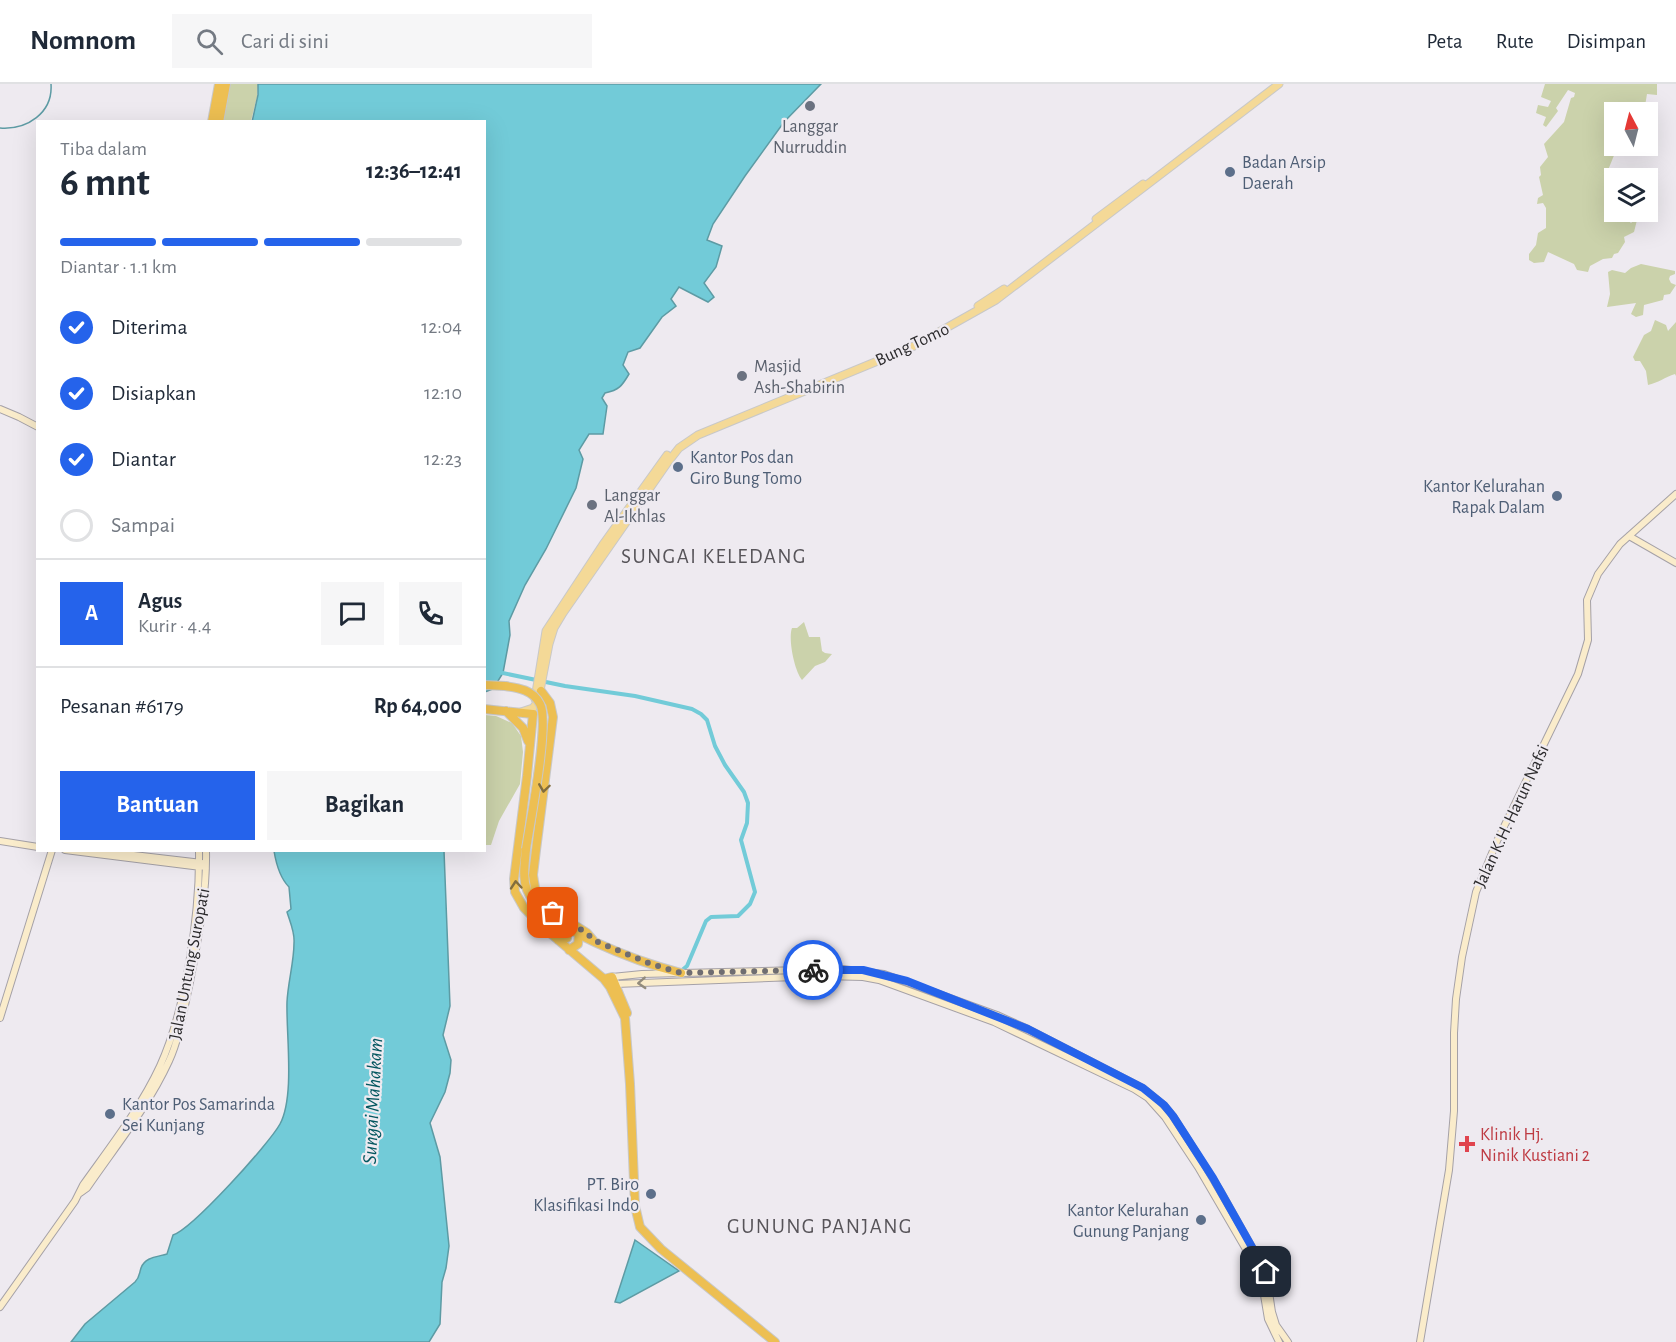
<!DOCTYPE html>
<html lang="id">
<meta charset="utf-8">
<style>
body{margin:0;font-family:"Alegreya Sans",sans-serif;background:#f6f6f7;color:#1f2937;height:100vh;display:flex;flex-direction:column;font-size:22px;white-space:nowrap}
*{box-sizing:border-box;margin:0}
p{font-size:20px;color:#747a83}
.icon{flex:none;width:33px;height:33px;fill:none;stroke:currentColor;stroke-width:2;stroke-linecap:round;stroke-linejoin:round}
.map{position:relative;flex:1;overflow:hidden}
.drawer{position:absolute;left:36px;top:36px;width:450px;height:732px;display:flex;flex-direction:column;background:#fff;border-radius:0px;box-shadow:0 6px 24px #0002}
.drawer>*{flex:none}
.needle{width:39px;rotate:353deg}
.tools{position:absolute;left:1604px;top:18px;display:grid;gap:12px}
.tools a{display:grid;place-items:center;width:54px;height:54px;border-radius:0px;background:#fff;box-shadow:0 6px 24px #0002;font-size:30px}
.pin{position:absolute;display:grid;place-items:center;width:51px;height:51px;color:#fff;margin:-26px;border-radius:12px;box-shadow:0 3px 9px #0006}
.courier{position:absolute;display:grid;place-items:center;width:60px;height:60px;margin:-30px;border:4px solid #2563eb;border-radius:50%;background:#fff;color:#222;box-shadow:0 2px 8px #0007}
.summary em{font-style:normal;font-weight:600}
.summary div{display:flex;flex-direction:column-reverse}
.summary{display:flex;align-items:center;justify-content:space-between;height:102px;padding:0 24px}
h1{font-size:39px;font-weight:600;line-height:45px}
.bar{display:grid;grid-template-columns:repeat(4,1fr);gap:9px 6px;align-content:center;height:72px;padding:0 24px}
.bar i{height:8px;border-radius:4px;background:#e0e1e3}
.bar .on{background:#2563eb}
.bar p{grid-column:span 4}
.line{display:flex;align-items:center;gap:15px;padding:0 24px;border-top:2px solid #e0e1e3}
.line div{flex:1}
.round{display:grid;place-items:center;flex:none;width:63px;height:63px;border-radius:0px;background:#f6f6f7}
ol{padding:0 24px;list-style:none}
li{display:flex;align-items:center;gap:18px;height:66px}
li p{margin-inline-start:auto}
li .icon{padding:6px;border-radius:50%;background:#2563eb;color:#fff;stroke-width:4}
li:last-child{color:#747a83}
li i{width:33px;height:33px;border:3px solid #e0e1e3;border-radius:50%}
.cta{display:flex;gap:12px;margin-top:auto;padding:12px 24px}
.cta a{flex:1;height:69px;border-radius:0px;background:#2563eb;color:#fff;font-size:24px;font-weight:600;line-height:69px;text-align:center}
.cta a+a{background:#f6f6f7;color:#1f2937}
header{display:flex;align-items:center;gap:36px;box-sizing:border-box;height:84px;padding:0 30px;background:#fff;border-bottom:2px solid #e0e1e3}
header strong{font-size:28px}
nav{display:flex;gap:33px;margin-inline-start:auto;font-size:21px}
.search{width:420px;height:54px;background:#f6f6f7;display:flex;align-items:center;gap:15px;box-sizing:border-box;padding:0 21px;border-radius:0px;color:#747a83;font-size:22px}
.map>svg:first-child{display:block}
.green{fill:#cbd2ab}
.water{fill:#72cbd8;stroke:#5d9ba4;stroke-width:1.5}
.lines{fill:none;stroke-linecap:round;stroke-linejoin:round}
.stream{stroke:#5d9ba4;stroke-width:1.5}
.canal{stroke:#72cbd8;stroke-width:4}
.secondary-casing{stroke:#a5a1a7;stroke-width:8}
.primary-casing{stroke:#c8c8c8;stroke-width:9}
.highway-casing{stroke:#c8c8c8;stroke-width:10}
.secondary{stroke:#faeccb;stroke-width:6}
.primary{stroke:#f4d997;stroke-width:7}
.highway{stroke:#edbf52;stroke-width:8}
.highway-bridge-casing{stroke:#c8c8c8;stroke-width:10;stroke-linecap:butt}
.highway-bridge{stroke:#edbf52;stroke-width:8}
.oneway{stroke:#826d3d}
.oneway2{stroke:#928b7c}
.done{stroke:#6f6d71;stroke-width:6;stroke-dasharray:0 10.8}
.route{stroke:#2563eb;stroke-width:8}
.worship-dot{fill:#6b7280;stroke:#eeeaf0;stroke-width:2}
.service-dot{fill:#5c6f8a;stroke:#eeeaf0;stroke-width:2}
.health-dot{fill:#e0444e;stroke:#eeeaf0;stroke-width:2}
.labels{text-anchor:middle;stroke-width:4.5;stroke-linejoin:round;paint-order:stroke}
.worship-label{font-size:18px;fill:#5b616d;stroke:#eeeaf0;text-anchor:start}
.service-label{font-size:18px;fill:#4e5e75;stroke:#eeeaf0;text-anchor:start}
.street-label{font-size:18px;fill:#2b2a2c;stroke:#eeeaf0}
.health-label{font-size:18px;fill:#be3a42;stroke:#eeeaf0;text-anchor:start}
.water-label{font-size:20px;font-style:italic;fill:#03565f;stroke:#eeeaf0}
.quarter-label{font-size:21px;letter-spacing:1.5px;fill:#575459;stroke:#eeeaf0}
</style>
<header>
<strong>Nomnom</strong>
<div class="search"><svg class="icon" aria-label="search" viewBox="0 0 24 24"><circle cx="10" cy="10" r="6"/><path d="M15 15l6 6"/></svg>Cari di sini</div>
<nav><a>Peta</a><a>Rute</a><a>Disimpan</a></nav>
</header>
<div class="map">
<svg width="1676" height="1258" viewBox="0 0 1676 1258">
<rect width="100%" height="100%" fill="#eeeaf0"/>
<!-- green -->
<path class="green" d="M229,0H258L257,13L251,37L221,38Z
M1545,0H1657V11L1647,10L1644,28L1636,23L1634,24V28H1614V62H1622L1620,69H1615L1606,91L1614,95V128H1625L1629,133L1628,136L1631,139L1634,136H1637L1634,148L1624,153L1625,158L1618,169L1614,170L1612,174L1603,175L1590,182L1588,188L1577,186L1574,180L1548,168L1544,178L1534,179L1529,176V170L1536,161L1538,149L1546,144V124L1543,119L1537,120L1538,114L1543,111L1539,93L1541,91L1540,83L1548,73L1544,60L1564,38L1571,14L1574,13L1575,9L1568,6L1556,24L1558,27L1546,43L1543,41L1546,33L1536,29L1538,21L1548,23L1551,17L1541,13Z
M1641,180L1675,187V190L1670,192L1669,195L1671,199L1676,201L1670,210L1664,211L1663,216L1644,221L1643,231L1636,233L1631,230L1636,219L1607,223L1610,210L1608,188L1612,186L1625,189L1631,184Z
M1655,236L1666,241L1668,247L1676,238V292L1675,290C1665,293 1658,299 1648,301L1646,287L1640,277H1635L1633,273L1644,251L1651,247Z
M804,538L809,553H820L822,567L825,569L832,570L825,578L815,582L802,596C794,586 788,554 792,544H797Z
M485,631L496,632L512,639L521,652L523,668L520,700L499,737L491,761H485Z"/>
<!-- water -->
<path class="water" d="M258,0H821L784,38L745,92L713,140L707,156L722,162L716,183L704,199L714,213L708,218L679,203L671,215L676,222L662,233L640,264L628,268L623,281L629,290C622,302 619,306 605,309L602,314L607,322L603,350H589L579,366L583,375L576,404L546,465L525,501L509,537L510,551L503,589L493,605L485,608L484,38H252L258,11Z
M274,767H444L450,922L443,951L451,976L450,989L445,1008L430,1039L440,1073L449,1162L446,1184L442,1198L440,1240L429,1258H71L85,1240L135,1198C140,1193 139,1190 141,1184C145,1173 157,1173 167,1170L173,1151C192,1145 269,1060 280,1040C295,1012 286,950 287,918C288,898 294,878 294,859C295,848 290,838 287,828L291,825L289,803C280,794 276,779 274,767Z
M635,1156L679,1187L620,1219L615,1218Z"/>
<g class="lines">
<!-- stream -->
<path class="stream" d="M0,44C27,46 53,29 51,0"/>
<!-- canal -->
<path class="canal" d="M498,588L565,602L635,612L692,625L701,630L707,636L715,662L725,681L744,708L748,719L747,739L741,756L755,808L750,820L738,832L711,833L706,837L687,882L681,887"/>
<defs>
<path id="secondary" d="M0,325L19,333L38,343
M1629,452L1676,479
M0,757L38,763
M65,766L201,783
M99,767L202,779
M612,893L642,890L842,885L884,890L997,931L1028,945L1143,1004L1164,1021L1173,1032L1221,1108L1266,1188L1272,1228L1276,1241L1288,1258
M616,900L823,892L863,893L879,896L994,938L1134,1005L1148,1014L1165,1033L1198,1083L1251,1174L1261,1193L1268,1235L1279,1258
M0,934L52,766
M80,1109L87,1104C115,1063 148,1023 169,977C180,953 184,924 190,898C198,855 207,810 206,766
M0,1223L75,1117L83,1101C110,1063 140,1025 160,982C186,925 200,829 199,766
M1420,1258L1449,1086L1454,1027V949L1456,915L1462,873L1476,808L1497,757L1578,590L1588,556L1587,516L1598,490L1620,460L1676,410"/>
<path id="primary" d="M1096,135L1143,100
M978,222L1004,205
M535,615L546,547L604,459L667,371
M521,628L533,624L538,617L549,560L554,544L563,529L668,378L679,364L698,351L914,262L996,216L1279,0"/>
<path id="highway" d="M212,38L219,0
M219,38L226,0
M484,601L505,602
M541,607L550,619L553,633L536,766L533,791L535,804L544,822L587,849L593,856
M484,625L533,630L527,692L514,795L515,808L524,824L544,844L604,895L610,903L625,934L630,1000L635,1122L640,1143L661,1165L775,1258
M506,627L523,644L528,657
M526,765C525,778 522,793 527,806C543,845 642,879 681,889
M558,856L567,854L569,844
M569,866L578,860L579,849
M604,895L612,893L627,929"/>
</defs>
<!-- secondary casing -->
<use href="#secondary" class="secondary-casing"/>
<!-- primary casing -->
<use href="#primary" class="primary-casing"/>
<!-- highway casing -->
<use href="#highway" class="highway-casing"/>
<!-- secondary -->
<use href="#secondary" class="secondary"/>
<!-- primary -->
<use href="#primary" class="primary"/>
<!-- highway -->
<use href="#highway" class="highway"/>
<defs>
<path id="highway-bridge" d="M505,602C519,604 533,606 540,620C550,639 530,739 526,765"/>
</defs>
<!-- highway-bridge casing -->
<use href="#highway-bridge" class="highway-bridge-casing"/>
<!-- highway-bridge -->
<use href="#highway-bridge" class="highway-bridge"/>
</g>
<!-- one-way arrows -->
<defs><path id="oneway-chevron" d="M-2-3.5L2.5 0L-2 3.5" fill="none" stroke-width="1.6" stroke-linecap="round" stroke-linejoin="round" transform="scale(1.5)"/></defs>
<g class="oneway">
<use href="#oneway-chevron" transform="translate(544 704) rotate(98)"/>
<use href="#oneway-chevron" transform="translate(516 801) rotate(-95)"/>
</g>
<use class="oneway2" href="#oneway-chevron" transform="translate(642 899) rotate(177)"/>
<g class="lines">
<!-- done -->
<path class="done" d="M553,829L587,849L593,856L651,880L681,889L813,886"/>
<!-- route -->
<path class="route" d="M813,886H863L907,897L1028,945L1143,1004L1164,1021L1173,1032L1213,1094L1266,1188"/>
</g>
<!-- markers -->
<g class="worship-dot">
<circle cx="810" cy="22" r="6"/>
<circle cx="742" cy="292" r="6"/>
<circle cx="592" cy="421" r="6"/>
</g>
<g class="service-dot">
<circle cx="1230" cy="88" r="6"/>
<circle cx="678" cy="383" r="6"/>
<circle cx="1557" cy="412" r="6"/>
<circle cx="110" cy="1030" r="6"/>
<circle cx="651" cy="1110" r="6"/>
<circle cx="1201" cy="1136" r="6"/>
</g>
<path class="health-dot" d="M1464 1051h6v6h6v6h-6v6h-6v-6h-6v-6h6z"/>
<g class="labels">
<!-- worship labels -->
<g class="worship-label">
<text x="810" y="48" text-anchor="middle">Langgar<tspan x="810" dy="21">Nurruddin</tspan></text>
<text x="754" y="288">Masjid<tspan x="754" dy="21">Ash-Shabirin</tspan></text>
<text x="604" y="417">Langgar<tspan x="604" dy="21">Al-Ikhlas</tspan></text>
</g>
<!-- service labels -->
<g class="service-label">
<text x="1242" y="84">Badan Arsip<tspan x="1242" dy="21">Daerah</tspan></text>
<text x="690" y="379">Kantor Pos dan<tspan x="690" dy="21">Giro Bung Tomo</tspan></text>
<text x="1545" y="408" text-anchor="end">Kantor Kelurahan<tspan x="1545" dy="21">Rapak Dalam</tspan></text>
<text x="122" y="1026">Kantor Pos Samarinda<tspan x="122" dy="21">Sei Kunjang</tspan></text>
<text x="639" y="1106" text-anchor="end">PT. Biro<tspan x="639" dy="21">Klasifikasi Indo</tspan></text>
<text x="1189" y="1132" text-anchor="end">Kantor Kelurahan<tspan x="1189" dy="21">Gunung Panjang</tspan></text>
</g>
<!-- street labels -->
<g class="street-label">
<text transform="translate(912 260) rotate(-25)" y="6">Bung Tomo</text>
<text transform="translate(1511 732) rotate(-65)" y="6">Jalan K.H. Harun Nafsi</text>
<text transform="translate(189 880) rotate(-79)" y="6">Jalan Untung Suropati</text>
</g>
<!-- health labels -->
<g class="health-label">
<text x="1480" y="1056">Klinik Hj.<tspan x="1480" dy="21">Ninik Kustiani 2</tspan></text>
</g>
<!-- water labels -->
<g class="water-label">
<text transform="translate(372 1017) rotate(-87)" y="7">Sungai Mahakam</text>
</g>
<!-- quarter labels -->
<g class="quarter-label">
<text x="714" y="479">SUNGAI KELEDANG</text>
<text x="820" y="1149">GUNUNG PANJANG</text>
</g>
</g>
</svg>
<div class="tools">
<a><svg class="needle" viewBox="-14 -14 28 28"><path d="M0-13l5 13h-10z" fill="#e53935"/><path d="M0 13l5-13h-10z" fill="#747a83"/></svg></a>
<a><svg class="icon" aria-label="layers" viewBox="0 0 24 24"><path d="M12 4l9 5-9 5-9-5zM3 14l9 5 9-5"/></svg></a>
</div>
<div class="pin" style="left:553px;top:829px;background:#ea580c"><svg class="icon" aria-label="bag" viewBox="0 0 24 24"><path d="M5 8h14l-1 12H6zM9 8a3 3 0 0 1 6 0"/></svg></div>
<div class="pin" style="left:1266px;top:1188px;background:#1f2937"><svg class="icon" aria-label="home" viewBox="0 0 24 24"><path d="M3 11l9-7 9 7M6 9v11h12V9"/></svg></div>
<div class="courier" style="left:813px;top:886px"><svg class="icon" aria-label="bike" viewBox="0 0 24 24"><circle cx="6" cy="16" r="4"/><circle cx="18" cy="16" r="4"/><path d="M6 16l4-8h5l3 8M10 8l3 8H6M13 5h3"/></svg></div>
<section class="drawer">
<div class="summary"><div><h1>6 mnt</h1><p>Tiba dalam</p></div><em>12:36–12:41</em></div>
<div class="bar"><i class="on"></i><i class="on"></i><i class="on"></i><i></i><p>Diantar · 1.1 km</p></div>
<ol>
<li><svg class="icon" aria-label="check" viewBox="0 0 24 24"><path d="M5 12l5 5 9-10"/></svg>Diterima<p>12:04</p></li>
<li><svg class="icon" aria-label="check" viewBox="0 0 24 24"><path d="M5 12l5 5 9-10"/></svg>Disiapkan<p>12:10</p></li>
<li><svg class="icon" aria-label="check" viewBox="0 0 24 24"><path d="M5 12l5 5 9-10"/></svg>Diantar<p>12:23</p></li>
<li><i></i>Sampai</li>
</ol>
<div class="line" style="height:108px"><b class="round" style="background:#2563eb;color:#fff">A</b><div><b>Agus</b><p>Kurir · 4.4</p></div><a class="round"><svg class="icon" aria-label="chat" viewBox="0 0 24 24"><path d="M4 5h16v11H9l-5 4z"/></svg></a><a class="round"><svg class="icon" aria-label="phone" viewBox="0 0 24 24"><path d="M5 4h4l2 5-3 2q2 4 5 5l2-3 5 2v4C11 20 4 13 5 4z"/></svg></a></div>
<div class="line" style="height:78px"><div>Pesanan #6179</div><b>Rp 64,000</b></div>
<div class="cta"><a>Bantuan</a><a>Bagikan</a></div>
</section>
</div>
